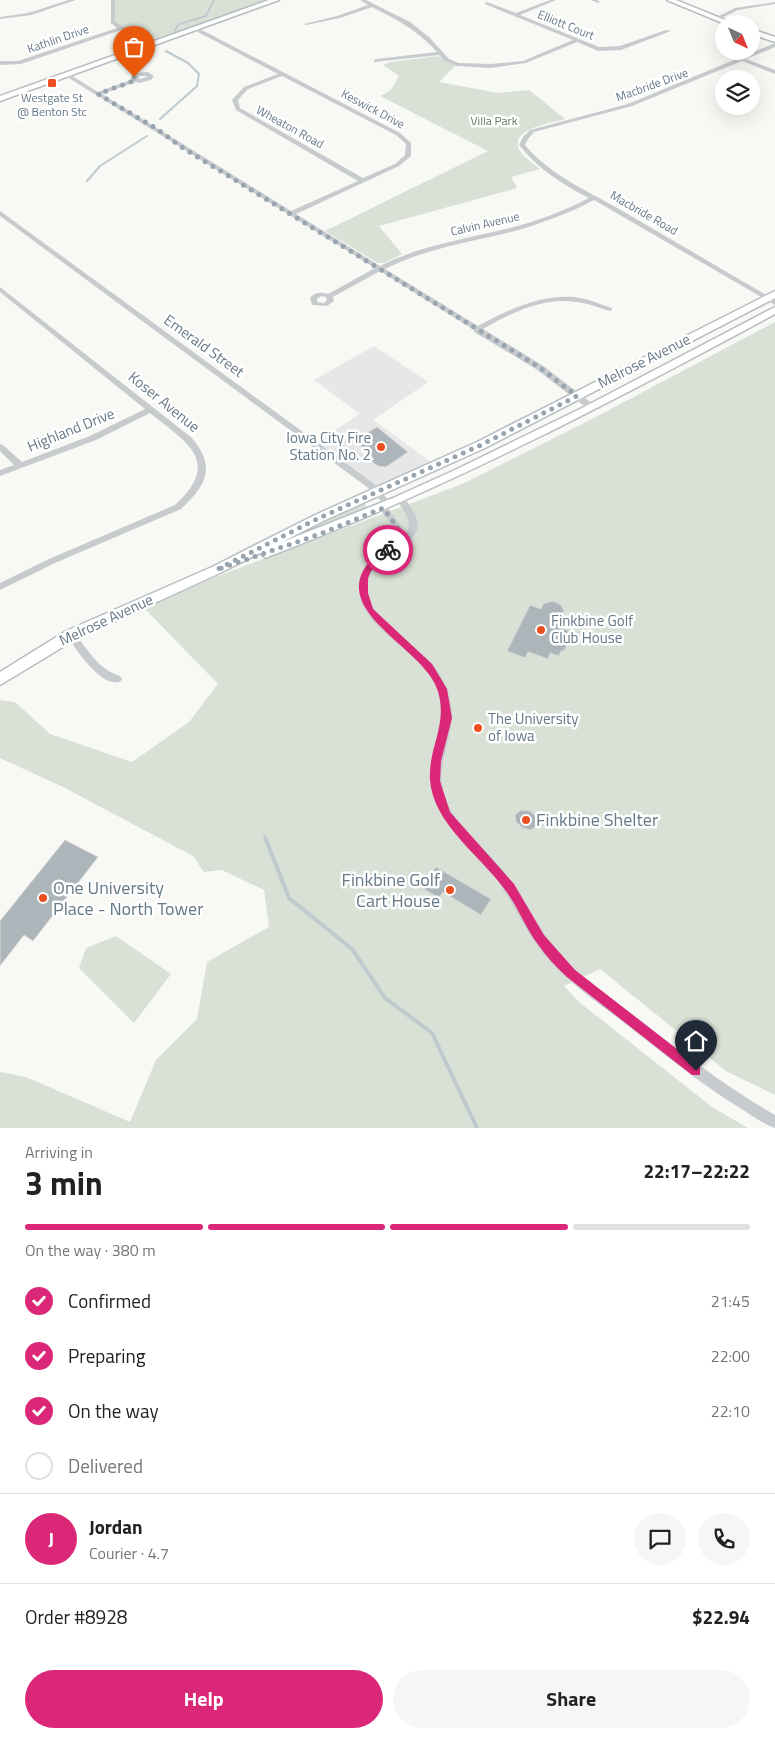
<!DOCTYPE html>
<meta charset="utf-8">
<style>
body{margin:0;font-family:"Titillium Web",sans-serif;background:#f6f6f6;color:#222;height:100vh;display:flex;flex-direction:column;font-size:19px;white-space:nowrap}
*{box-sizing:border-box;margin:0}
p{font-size:16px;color:#767676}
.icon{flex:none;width:28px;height:28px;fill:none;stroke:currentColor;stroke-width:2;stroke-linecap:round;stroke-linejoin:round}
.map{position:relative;height:1128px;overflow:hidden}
.panel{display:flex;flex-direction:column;background:#fff;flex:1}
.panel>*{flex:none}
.needle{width:32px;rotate:137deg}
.fabs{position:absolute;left:715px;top:15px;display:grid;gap:10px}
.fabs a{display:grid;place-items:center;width:45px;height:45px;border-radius:50%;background:#fff;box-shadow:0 5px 20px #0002;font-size:25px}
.pin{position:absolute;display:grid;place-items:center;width:42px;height:42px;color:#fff;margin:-51px -21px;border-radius:50% 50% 50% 0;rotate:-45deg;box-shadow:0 0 5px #0007}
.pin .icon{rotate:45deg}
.courier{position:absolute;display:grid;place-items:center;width:50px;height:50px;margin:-25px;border:4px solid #db2777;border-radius:50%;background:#fff;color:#222;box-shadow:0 1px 6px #0007}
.summary em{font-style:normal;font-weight:700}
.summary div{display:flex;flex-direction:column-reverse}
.summary{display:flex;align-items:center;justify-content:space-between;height:85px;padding:0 25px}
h1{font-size:32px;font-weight:700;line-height:38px}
.bar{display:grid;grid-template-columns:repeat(4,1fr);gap:8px 5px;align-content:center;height:60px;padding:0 25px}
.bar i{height:6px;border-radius:4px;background:#e0e0e0}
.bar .current{background:#db2777}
.bar p{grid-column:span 4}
.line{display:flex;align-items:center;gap:12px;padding:0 25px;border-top:1px solid #e0e0e0}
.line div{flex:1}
.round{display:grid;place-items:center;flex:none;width:52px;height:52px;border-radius:26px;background:#f6f6f6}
ol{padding:0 25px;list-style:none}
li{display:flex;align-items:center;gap:15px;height:55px}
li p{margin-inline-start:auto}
li .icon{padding:5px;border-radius:50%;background:#db2777;color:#fff;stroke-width:4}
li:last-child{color:#767676}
li i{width:28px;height:28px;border:2px solid #e0e0e0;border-radius:50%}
.primary-button{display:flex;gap:10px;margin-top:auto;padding:10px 25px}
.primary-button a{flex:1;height:58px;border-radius:30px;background:#db2777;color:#fff;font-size:20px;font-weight:700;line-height:58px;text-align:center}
.primary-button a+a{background:#f6f6f6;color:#222}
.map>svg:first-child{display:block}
.built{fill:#e6e7e6}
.green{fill:#d9e0d5}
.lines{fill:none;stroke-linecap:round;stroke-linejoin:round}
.stream-far1{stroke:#becace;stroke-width:2}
.stream{stroke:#becace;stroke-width:4}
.building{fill:#acb5ba;stroke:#d9d9d7}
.secondary-casing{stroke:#b7bdc1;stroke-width:3}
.street{fill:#c7cbce;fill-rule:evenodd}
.secondary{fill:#fff;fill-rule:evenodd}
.route{fill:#db2777}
.done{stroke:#98a5ae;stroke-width:5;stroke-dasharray:0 9}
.poi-dot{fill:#ed4f20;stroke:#fff;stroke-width:2}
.labels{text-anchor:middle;stroke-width:5;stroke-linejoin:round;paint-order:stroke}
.far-street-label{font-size:12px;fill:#657887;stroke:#fff}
.far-poi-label{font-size:12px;fill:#657887;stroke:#fff}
.far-park-label{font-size:12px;fill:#667960;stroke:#fff}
.street-label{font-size:15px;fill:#657887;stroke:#fff}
.poi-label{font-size:15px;fill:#657887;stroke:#fff;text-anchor:start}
.near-poi-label{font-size:18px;fill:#657887;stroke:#fff;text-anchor:start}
</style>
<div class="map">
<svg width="775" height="1128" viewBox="0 0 775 1128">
<rect width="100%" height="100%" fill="#f8f8f5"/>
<!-- built -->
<path class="built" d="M374,346L428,382L373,420L431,462L373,488L314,444L360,414L314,380Z"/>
<!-- green -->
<path class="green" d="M113,0H271L149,44L115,25Z
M438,56L455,66L439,82L498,93L529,90L565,119C552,123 507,129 520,151C524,158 534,164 540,169L511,177L517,188L379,226L402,254L384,263H378L325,231L488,151L380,96L391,90L399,76L383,65L390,62Z
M775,322V1095L726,1071L600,969L564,986L579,1002L712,1107L748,1128H0V1072L26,1077L130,1122L156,1060L197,1019L207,962L269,927L264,890L222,870L204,872L193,856L63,787L0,758V700L15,702L50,734L132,762L189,722L218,684L146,610L87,635L89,633L213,578L462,484L592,419Z
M359,504H365L367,508L280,543L279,541Z
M116,936L171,974L134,1023L79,968L86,948Z"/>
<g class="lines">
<!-- stream-far1 -->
<path class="stream-far1" d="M175,30L179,24L206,16L214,0
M160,119L197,86L199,74L188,63L166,51
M87,181L100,166L147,136"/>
<!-- stream -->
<path class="stream" d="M265,837L289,898L352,949L385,998L432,1033L477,1128"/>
</g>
<!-- building -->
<path class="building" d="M377,427L408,452L386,467L378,466L371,461L374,459L370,454L371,453L354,441Z
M552,601L560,604L564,610L561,616L566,617L561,628L569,631L566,636L570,638L564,651H561L559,656L550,653L548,659L528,652L525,658L507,651L530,605L541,609L543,604Z
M521,810L530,811L537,817L538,824L531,830L523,828L516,822L515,815Z
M65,840L98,857L33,941L24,935L0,966V921Z
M436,867L491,899L481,915L443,892L439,898L422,888Z"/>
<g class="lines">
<defs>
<path id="secondary" d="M269,0H279L0,101V96Z
M667,0H676L735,24H725Z
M751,29L775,37V42L751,34Z
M775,291V298L485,448L323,521L282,542L393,498L457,469L584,407L775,307V314C610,403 445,489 270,556L266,558L260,553L220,573L76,639L0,685V672L66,631L212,567L315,515L477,442Z"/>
</defs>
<!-- secondary casing -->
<use href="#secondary" class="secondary-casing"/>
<!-- street -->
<path class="street" d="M69,0H76L31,15L0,19V17L28,13Z
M111,0H115V22L153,44V46H149L121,30L21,64L0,65V61H18L117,28L111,23Z
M360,0H366L410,22L430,38L449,59L459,63L491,64L523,61L573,40L485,4V3L487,2L516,13L550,0H556L520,15L599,47L620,46L666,30L671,31L621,50L598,51L577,42L526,63L491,68L456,66L445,61L439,55L374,62V60L376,59L437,52C416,29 399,21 372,7L340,18L306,25L304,24L337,16L368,5Z
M591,0H597L600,2L598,3Z
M775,2V4L738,10L719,19L715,18L735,8Z
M194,28H198L400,133L411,143V156L399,166L296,214L380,266C421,245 466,239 510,228C538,221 564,211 589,198C563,185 537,168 519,145L523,137L530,130L628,104L775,43V47L746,59L775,70V74L742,61L632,106L534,132L528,139L525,145C550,175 586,190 619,209C671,239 723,270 775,300V305L594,200C568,214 542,223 515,231C471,242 426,248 385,269L478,326C507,310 541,294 575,297C588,299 600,304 612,308V310L610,311C599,308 588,303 576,302C543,297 511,313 483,329L542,365L594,405L595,407L594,409H588L536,369L474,332V330L380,271L333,297L334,301L327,306L312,305L310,298C315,292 320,292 328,294L375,268L64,75L69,74L98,92L133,79L132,78L136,73L148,72L154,76L151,80L139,83L136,82L102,94L291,211L358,181L236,110L232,100L244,87L278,74L194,30ZM140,76H148L140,79L138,78ZM282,76L396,135L406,144L405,155L395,164L363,178L240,108L238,100L248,89ZM321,296L326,297L327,300L324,303L317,302V299Z
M0,211L373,483L393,505L392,507H387L402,528L400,539C417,525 406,515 397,500L401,497C407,500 411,507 414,513C425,533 409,541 394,550C391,552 388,556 385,558C370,572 361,585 372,605C389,636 427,648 443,680C448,691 452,704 452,716C451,744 435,769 445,797C454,826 483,845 501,868C523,896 536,928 559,954C581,978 608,995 633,1015C679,1050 724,1086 775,1115V1128C763,1124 751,1115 740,1108C701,1084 664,1054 628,1026C599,1003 566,982 543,953C524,929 512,900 494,875C474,850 447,831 435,800C419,759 456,727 434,683C418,648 360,629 359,588C358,562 389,554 394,528L379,508L380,506L385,505L367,487L0,216Z
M0,287L192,438C216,467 207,485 181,509L55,563L0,590V583L49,559L175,505C223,461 186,442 150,413L96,440L0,476V470L14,465L0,451V444L3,445L22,462L90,436L145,409L0,292Z
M71,631L74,632C88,650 98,669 120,676L122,679L120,682C100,687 78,651 68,638L66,635L68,632Z"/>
<!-- secondary -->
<use href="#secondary" class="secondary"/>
</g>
<!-- route -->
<path class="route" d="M385,548L392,550L371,571L368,578V593L373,609L432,664L447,689L452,718L441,761L440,781L450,812L514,884L544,935L575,970L700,1067V1075H692L567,977C556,967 546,956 537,943C525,927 518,907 506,891C482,857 433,824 430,780C428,747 448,726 438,691C426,650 337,616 364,569C369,561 379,555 385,548Z"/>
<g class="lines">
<!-- done -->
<path class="done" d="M134,77L136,80L98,94L157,129L183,148L539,367L577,396L481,445L319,518L216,570L320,534L383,508L398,528L396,540L388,550"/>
</g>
<!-- markers -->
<g class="poi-dot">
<rect x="47" y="78" width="10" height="10" rx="2.5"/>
<circle cx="381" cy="447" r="5"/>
<circle cx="541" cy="630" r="5"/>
<circle cx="478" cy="728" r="5"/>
<circle cx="526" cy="820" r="5"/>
<circle cx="450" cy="890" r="5"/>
<circle cx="43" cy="898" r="5"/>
</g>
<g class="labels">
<!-- far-street labels -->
<g class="far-street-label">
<text transform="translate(566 25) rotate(22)" y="4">Elliott Court</text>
<text transform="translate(58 39) rotate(-19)" y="4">Kathlin Drive</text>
<text transform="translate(652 85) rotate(-20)" y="4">Macbride Drive</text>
<text transform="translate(373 109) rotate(28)" y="4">Keswick Drive</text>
<text transform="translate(290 127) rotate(29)" y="4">Wheaton Road</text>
<text transform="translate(644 213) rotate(30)" y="4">Macbride Road</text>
<text transform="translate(485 224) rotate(-13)" y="4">Calvin Avenue</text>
</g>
<!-- far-poi labels -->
<g class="far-poi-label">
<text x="52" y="102">Westgate St<tspan x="52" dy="14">@ Benton Stc</tspan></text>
</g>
<!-- far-park labels -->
<g class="far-park-label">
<text x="494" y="125">Villa Park</text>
</g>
<!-- street labels -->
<g class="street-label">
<text transform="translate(204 346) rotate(36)" y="5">Emerald Street</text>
<text transform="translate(644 361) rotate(-27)" y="5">Melrose Avenue</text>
<text transform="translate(164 402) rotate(39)" y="5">Koser Avenue</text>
<text transform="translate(71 430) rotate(-22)" y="5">Highland Drive</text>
<text transform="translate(106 620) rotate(-25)" y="5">Melrose Avenue</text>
</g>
<!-- poi labels -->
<g class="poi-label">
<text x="371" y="443" text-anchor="end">Iowa City Fire<tspan x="371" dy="17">Station No. 2</tspan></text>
<text x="551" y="626">Finkbine Golf<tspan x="551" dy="17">Club House</tspan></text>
<text x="488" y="724">The University<tspan x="488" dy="17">of Iowa</tspan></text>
</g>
<!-- near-poi labels -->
<g class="near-poi-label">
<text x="536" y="826">Finkbine Shelter</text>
<text x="440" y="886" text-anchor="end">Finkbine Golf<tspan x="440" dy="21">Cart House</tspan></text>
<text x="53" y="894">One University<tspan x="53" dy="21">Place - North Tower</tspan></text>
</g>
</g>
</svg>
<div class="fabs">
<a><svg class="needle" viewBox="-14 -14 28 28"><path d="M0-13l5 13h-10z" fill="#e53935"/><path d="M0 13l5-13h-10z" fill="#767676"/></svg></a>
<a><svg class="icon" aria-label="layers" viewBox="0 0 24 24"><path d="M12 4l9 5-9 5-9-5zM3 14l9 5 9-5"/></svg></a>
</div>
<div class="pin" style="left:134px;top:77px;background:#ea580c"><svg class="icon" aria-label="bag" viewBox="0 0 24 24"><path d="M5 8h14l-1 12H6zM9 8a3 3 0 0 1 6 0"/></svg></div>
<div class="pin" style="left:696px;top:1071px;background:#1f2937"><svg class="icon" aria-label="home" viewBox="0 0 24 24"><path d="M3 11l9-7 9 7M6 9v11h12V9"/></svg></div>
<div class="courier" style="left:388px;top:550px"><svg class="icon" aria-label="bike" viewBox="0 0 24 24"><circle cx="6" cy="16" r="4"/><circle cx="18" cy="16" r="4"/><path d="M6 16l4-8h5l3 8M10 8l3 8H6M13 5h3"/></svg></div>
</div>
<section class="panel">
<div class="summary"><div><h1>3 min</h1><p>Arriving in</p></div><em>22:17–22:22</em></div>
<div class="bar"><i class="current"></i><i class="current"></i><i class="current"></i><i></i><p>On the way · 380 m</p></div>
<ol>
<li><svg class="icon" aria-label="check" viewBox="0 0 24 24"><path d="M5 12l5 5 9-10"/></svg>Confirmed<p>21:45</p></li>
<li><svg class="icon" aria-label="check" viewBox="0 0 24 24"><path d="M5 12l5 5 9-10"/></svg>Preparing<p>22:00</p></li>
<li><svg class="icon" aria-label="check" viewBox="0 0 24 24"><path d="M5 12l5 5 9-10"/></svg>On the way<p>22:10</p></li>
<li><i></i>Delivered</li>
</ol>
<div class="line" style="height:90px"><b class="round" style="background:#db2777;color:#fff">J</b><div><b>Jordan</b><p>Courier · 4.7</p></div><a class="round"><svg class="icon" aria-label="chat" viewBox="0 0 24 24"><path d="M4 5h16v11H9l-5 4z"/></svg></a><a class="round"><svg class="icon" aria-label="phone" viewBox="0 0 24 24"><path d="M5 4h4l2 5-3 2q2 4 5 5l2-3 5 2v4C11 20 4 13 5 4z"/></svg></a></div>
<div class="line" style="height:65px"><div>Order #8928</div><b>$22.94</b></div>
<div class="primary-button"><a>Help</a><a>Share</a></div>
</section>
